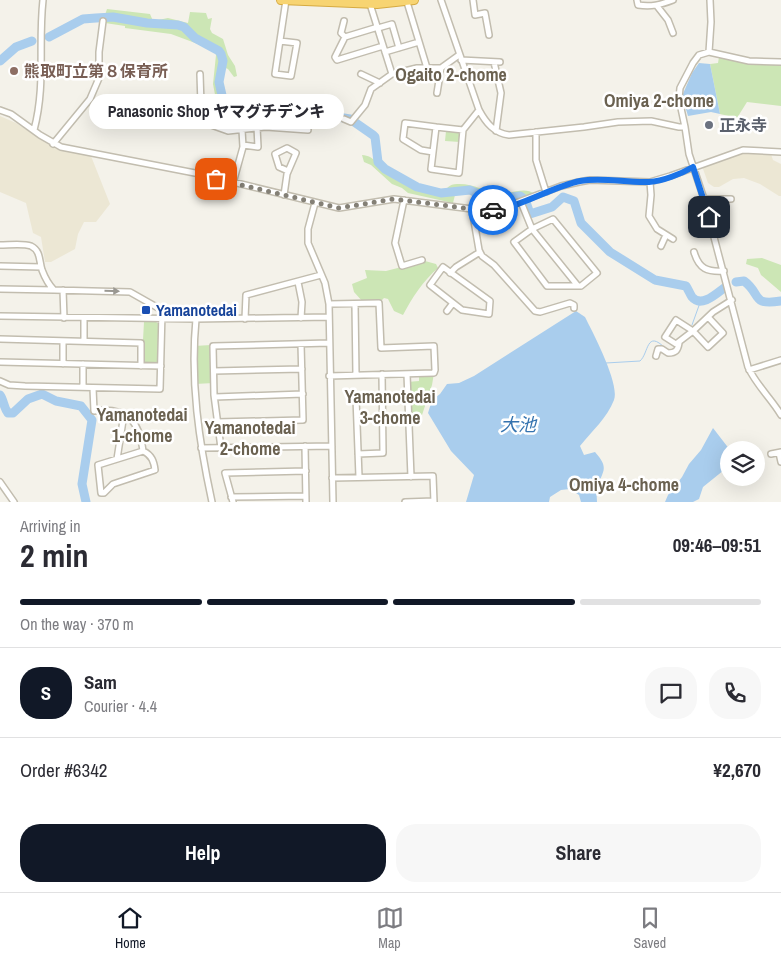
<!DOCTYPE html>
<meta charset="utf-8">
<style>
body{margin:0;font-family:"Archivo Narrow","Noto Sans JP",sans-serif;background:#f7f7f7;color:#2b2b33;height:100vh;display:flex;flex-direction:column;font-size:19px;white-space:nowrap}
*{box-sizing:border-box;margin:0}
p{font-size:16px;color:#7c7c81}
.icon{flex:none;width:28px;height:28px;fill:none;stroke:currentColor;stroke-width:2;stroke-linecap:round;stroke-linejoin:round}
.map{position:relative;height:502px;overflow:hidden}
.details{display:flex;flex-direction:column;background:#fff;flex:1}
.details>*{flex:none}
.fabs{position:absolute;left:720px;top:441px;display:grid;gap:10px}
.fabs a{display:grid;place-items:center;width:45px;height:45px;border-radius:50%;background:#fff;box-shadow:0 5px 20px #0002;font-size:25px}
.pin{position:absolute;display:grid;place-items:center;width:42px;height:42px;color:#fff;margin:-21px;border-radius:10px;box-shadow:0 2px 8px #0006}
.courier{position:absolute;display:grid;place-items:center;width:50px;height:50px;margin:-25px;border:4px solid #1a73e8;border-radius:50%;background:#fff;color:#222;box-shadow:0 1px 6px #0007}
.bubble{position:absolute;height:35px;border-radius:18px;background:#fff;box-shadow:0 5px 20px #0002;font-size:16px;font-weight:800;line-height:35px;text-align:center}
.head em{font-style:normal;font-weight:800}
.head div{display:flex;flex-direction:column-reverse}
.head{display:flex;align-items:center;justify-content:space-between;height:85px;padding:0 20px}
h1{font-size:32px;font-weight:800;line-height:38px}
.bar{display:grid;grid-template-columns:repeat(4,1fr);gap:8px 5px;align-content:center;height:60px;padding:0 20px}
.bar i{height:6px;border-radius:4px;background:#e1e1e2}
.bar .selected{background:#111827}
.bar p{grid-column:span 4}
.line{display:flex;align-items:center;gap:12px;padding:0 20px;border-top:1px solid #e1e1e2}
.line div{flex:1}
.round{display:grid;place-items:center;flex:none;width:52px;height:52px;border-radius:20px;background:#f7f7f7}
.cta{display:flex;gap:10px;margin-top:auto;padding:10px 20px}
.cta a{flex:1;height:58px;border-radius:20px;background:#111827;color:#fff;font-size:20px;font-weight:800;line-height:58px;text-align:center}
.cta a+a{background:#f7f7f7;color:#2b2b33}
.menu{display:flex;justify-content:space-around;align-items:center;height:70px;border-top:1px solid #e1e1e2;background:#fff;font-size:14px;color:#7c7c81}
.menu a{display:grid;justify-items:center;gap:2px}
.menu .selected{color:#111827}
.map>svg:first-child{display:block}
.education{fill:#ece7d4}
.green{fill:#cce6b5}
.water{fill:#a9cded}
.lines{fill:none;stroke-linecap:round;stroke-linejoin:round}
.stream{stroke:#a9cded;stroke-width:1}
.river{stroke:#a9cded;stroke-width:9}
.minor-casing{stroke:#c2bdaf;stroke-width:8}
.highway-casing{stroke:#d6aa41;stroke-width:10}
.minor{stroke:#fff;stroke-width:5}
.highway{stroke:#f7d472;stroke-width:8}
.oneway{fill:#9a9892}
.done{stroke:#848076;stroke-width:5;stroke-dasharray:0 9}
.route{stroke:#1a73e8;stroke-width:6}
.education-dot{fill:#8d6e63;stroke:#fff;stroke-width:2}
.worship-dot{fill:#6b7280;stroke:#fff;stroke-width:2}
.transit-dot{fill:#1a4fb4;stroke:#fff;stroke-width:2}
.labels{text-anchor:middle;stroke-width:5;stroke-linejoin:round;paint-order:stroke}
.education-label{font-size:16px;font-weight:bold;fill:#785e54;stroke:#fff;text-anchor:start}
.worship-label{font-size:16px;font-weight:bold;fill:#5b616d;stroke:#fff;text-anchor:start}
.transit-label{font-size:16px;font-weight:bold;fill:#164399;stroke:#fff;text-anchor:start}
.neighbourhood-label{font-size:18px;font-weight:bold;fill:#6a6150;stroke:#fff}
.water-label{font-size:18px;font-style:italic;fill:#3573af;stroke:#fff}
</style>
<div class="map">
<svg width="781" height="502" viewBox="0 0 781 502">
<rect width="100%" height="100%" fill="#f4f2ea"/>
<!-- education -->
<path class="education" d="M0,116L16,123L56,149L91,156L110,204L96,222H84L78,234L75,249L51,262H45L41,237L33,233L26,203L0,192Z
M746,152L771,154L773,160L781,164V196H779L760,184L744,178L733,179L719,187H714L708,183L702,166Z"/>
<!-- green -->
<path class="green" d="M107,9L150,14L153,21L168,18L188,23L190,12L206,13L208,19L212,18L210,29L212,33L223,39L228,55L235,66L237,76L234,77L228,69L221,66L218,87L225,112L228,115L238,116C230,123 228,122 219,116L213,84L216,55L214,50L171,34L125,28V26L105,23L103,21Z
M719,57L754,64L781,65V106L747,102L737,118L720,114L710,64L718,63Z
M446,131L459,133L460,142L445,141Z
M362,155C375,156 377,165 387,172C404,183 420,191 441,193C447,189 449,184 457,184C473,183 485,192 500,193C513,194 524,186 535,194L506,204H500L497,202L488,201L467,192L455,195L453,203L408,193L402,188L392,184L371,165L364,162Z
M762,258L781,265V292L761,275L758,268L746,264L747,259Z
M425,261L436,264L438,268C423,281 412,298 403,315L394,311L388,299L384,298L381,301L363,302L354,292L352,284L367,278L365,270L386,271Z
M144,322H156L161,325V366H141V343L143,340Z
M211,345L214,383L195,384L194,346Z
M419,373H434L432,385L422,415H408L407,382L419,381Z"/>
<!-- water -->
<path class="water" d="M699,63L710,64L720,114L711,112L688,116L682,96L692,73Z
M576,311L585,317C593,333 620,384 614,400C607,418 592,431 580,446L584,455L595,452C611,470 601,471 597,490C596,493 597,498 597,502H581L579,495L570,489L561,490L550,497L549,502H466L474,475L451,451L428,413L432,400L440,394L447,384L459,383L474,376Z
M713,428L730,450H729V466L703,487L699,499L693,502H665L668,495L682,477L689,464L701,450Z"/>
<g class="lines">
<!-- stream -->
<path class="stream" d="M692,325L701,300
M606,363L640,361C649,353 646,329 665,348"/>
<!-- river -->
<path class="river" d="M49,37L83,19L96,18L113,17L147,23L178,25L184,27L195,38L219,51L221,54L223,61L219,82L224,104L228,114H239L247,110L259,101L266,99L289,101L298,103L319,114L350,119L373,135L375,137L378,162L385,169L417,187L441,193L470,190L483,196L496,199L520,196L523,198
M0,61L16,47L32,41
M526,202L530,214L552,207L563,197L574,201L581,223L610,252L655,280L686,286C688,289 690,294 692,297C701,308 716,294 724,288
M736,282L744,281C762,294 750,306 781,301
M0,395C4,400 3,407 8,413H13L28,399L42,394L56,401L81,406L92,420L82,484L86,502"/>
<defs>
<path id="minor" d="M441,0L479,110C486,123 494,133 509,135L584,127L618,122L651,121L679,127H685
M473,0L475,15L485,13L489,35
M637,0L638,5C651,7 660,5 673,0
M407,2L427,68
M370,4L392,74
M657,6L668,20L673,33
M344,21L341,33L345,37
M378,27L345,37L335,57L337,60L383,46
M378,28L392,24L399,48
M280,41L297,43L291,76L275,74L286,0
M385,52L419,42
M709,52L711,22L710,0
M461,60L500,62
M494,62L501,93L496,131
M781,62L749,61L709,52L699,55L693,63L680,88L679,99L685,127L689,154L704,199L748,367C756,385 771,398 781,415
M200,74L201,105L197,120L228,131L266,127L308,130
M361,74L380,83
M437,93L441,68
M0,110L11,114L40,135L61,147L200,174L339,208L394,199L472,209H500L561,186L579,182L590,180L650,182L670,176L743,150L781,152
M344,119L351,122L365,105L371,89L392,74L417,68H441L459,55
M34,130C46,85 38,45 43,0
M463,130L436,127L431,169L459,173L463,130L479,110
M536,132V160L546,192
M53,144L90,99L99,78V52L103,21
M243,145L258,147L257,127
M433,152L421,150L403,139L405,123L436,127
M650,182L651,195L649,216L657,229L673,239
M233,183L243,147L242,130
M284,195L287,174L296,153L287,148L275,154L279,167L288,171
M704,199H731
M404,200L395,243L402,266L422,260
M521,202L532,229L514,242L547,286H578
M315,203L308,229V243L325,283L329,304L333,502
M472,209L479,250L482,256L494,265L535,311L540,312L570,303L574,305V308
M553,219L597,273L581,286H578L532,229Z
M0,245C9,245 23,243 31,246C41,251 39,261 42,270C45,278 48,284 54,290L130,292L160,309L162,312L160,389L25,386L9,385L0,381
M661,246L666,235
M694,252C699,269 707,272 724,271
M0,266L41,267
M443,267L490,301L489,314L462,310L430,285Z
M450,273L456,267L480,252
M298,282L302,302L301,318
M0,289L54,290
M63,290L64,318
M329,304L379,303L381,348L434,346L435,370L434,373L329,376
M355,304L356,375
M447,311L453,303
M0,316L196,319L329,317
M708,317L723,333L708,347L693,331L676,320L665,337L676,344L693,331L713,312L732,300
M196,319C190,381 199,442 212,502
M245,319L246,295L321,275
M0,339L141,343V366
M84,341V318
M656,356L658,349H662L668,353C676,353 678,350 679,343
M0,362L161,366
M63,364V341
M749,370L781,360
M214,371L302,369
M407,374L411,477
M83,387V364
M93,388L94,411C127,407 139,420 143,451
M215,397L303,394
M217,422L303,420L301,344
M305,446L306,502
M201,448L332,446
M221,448L214,395L213,346L329,343
M143,451C152,455 154,462 155,470L113,484L104,493H101L98,465Z
M779,453L781,462
M358,454L383,453L382,374
M771,454L781,452
M117,459L124,414
M359,477L356,398L382,397
M332,478L433,476L434,502
M0,482L14,502
M231,497L306,496
M233,502L225,473L306,471
M405,502L434,501"/>
<path id="highway" d="M281,0L377,4L414,0"/>
</defs>
<!-- minor casing -->
<use href="#minor" class="minor-casing"/>
<!-- highway casing -->
<use href="#highway" class="highway-casing"/>
<!-- minor -->
<use href="#minor" class="minor"/>
<!-- highway -->
<use href="#highway" class="highway"/>
</g>
<!-- one-way arrows -->
<defs><path id="oneway-solid" d="M-6-.8H1V-3.2L6.5 0L1 3.2V.8H-6Z" transform="scale(1.25)"/></defs>
<use class="oneway" href="#oneway-solid" transform="translate(112 291) rotate(1)"/>
<g class="lines">
<!-- done -->
<path class="done" d="M216,179L339,208L394,199L472,209L493,210"/>
<!-- route -->
<path class="route" d="M493,210C522,207 551,187 580,181C603,177 626,183 649,182C663,181 681,174 693,167L709,217"/>
</g>
<!-- markers -->
<circle class="education-dot" cx="14" cy="71" r="5"/>
<circle class="worship-dot" cx="709" cy="125" r="5"/>
<rect class="transit-dot" x="141" y="305" width="10" height="10" rx="2.5"/>
<g class="labels">
<!-- education labels -->
<g class="education-label">
<text x="24" y="77">熊取町立第８保育所</text>
</g>
<!-- worship labels -->
<g class="worship-label">
<text x="719" y="131">正永寺</text>
</g>
<!-- transit labels -->
<g class="transit-label">
<text x="156" y="316">Yamanotedai</text>
</g>
<!-- neighbourhood labels -->
<g class="neighbourhood-label">
<text x="451" y="81">Ogaito 2-chome</text>
<text x="659" y="107">Omiya 2-chome</text>
<text x="390" y="403">Yamanotedai<tspan x="390" dy="21">3-chome</tspan></text>
<text x="142" y="421">Yamanotedai<tspan x="142" dy="21">1-chome</tspan></text>
<text x="250" y="434">Yamanotedai<tspan x="250" dy="21">2-chome</tspan></text>
<text x="624" y="491">Omiya 4-chome</text>
</g>
<!-- water labels -->
<g class="water-label">
<text x="518" y="431">大池</text>
</g>
</g>
</svg>
<div class="fabs">
<a><svg class="icon" aria-label="layers" viewBox="0 0 24 24"><path d="M12 4l9 5-9 5-9-5zM3 14l9 5 9-5"/></svg></a>
</div>
<div class="pin" style="left:216px;top:179px;background:#ea580c"><svg class="icon" aria-label="bag" viewBox="0 0 24 24"><path d="M5 8h14l-1 12H6zM9 8a3 3 0 0 1 6 0"/></svg></div>
<div class="pin" style="left:709px;top:217px;background:#1f2937"><svg class="icon" aria-label="home" viewBox="0 0 24 24"><path d="M3 11l9-7 9 7M6 9v11h12V9"/></svg></div>
<div class="courier" style="left:493px;top:210px"><svg class="icon" aria-label="car" viewBox="0 0 24 24"><path d="M5 17H2v-5l4-1 3-4h7l3 4 3 1v5h-3M9 17h6M6 11h13"/><circle cx="7" cy="17" r="2"/><circle cx="17" cy="17" r="2"/></svg></div>
<div class="bubble" style="left:89px;top:94px;width:255px">Panasonic Shop ヤマグチデンキ</div>
</div>
<section class="details">
<div class="head"><div><h1>2 min</h1><p>Arriving in</p></div><em>09:46–09:51</em></div>
<div class="bar"><i class="selected"></i><i class="selected"></i><i class="selected"></i><i></i><p>On the way · 370 m</p></div>
<div class="line" style="height:90px"><b class="round" style="background:#111827;color:#fff">S</b><div><b>Sam</b><p>Courier · 4.4</p></div><a class="round"><svg class="icon" aria-label="chat" viewBox="0 0 24 24"><path d="M4 5h16v11H9l-5 4z"/></svg></a><a class="round"><svg class="icon" aria-label="phone" viewBox="0 0 24 24"><path d="M5 4h4l2 5-3 2q2 4 5 5l2-3 5 2v4C11 20 4 13 5 4z"/></svg></a></div>
<div class="line" style="height:65px"><div>Order #6342</div><b>¥2,670</b></div>
<div class="cta"><a>Help</a><a>Share</a></div>
</section>
<nav class="menu">
<a class="selected"><svg class="icon" aria-label="home" viewBox="0 0 24 24"><path d="M3 11l9-7 9 7M6 9v11h12V9"/></svg>Home</a>
<a><svg class="icon" aria-label="map" viewBox="0 0 24 24"><path d="M3 6l6-2 6 2 6-2v14l-6 2-6-2-6 2zM9 4v14M15 6v14"/></svg>Map</a>
<a><svg class="icon" aria-label="saved" viewBox="0 0 24 24"><path d="M7 4h10v16l-5-4-5 4z"/></svg>Saved</a>
</nav>
